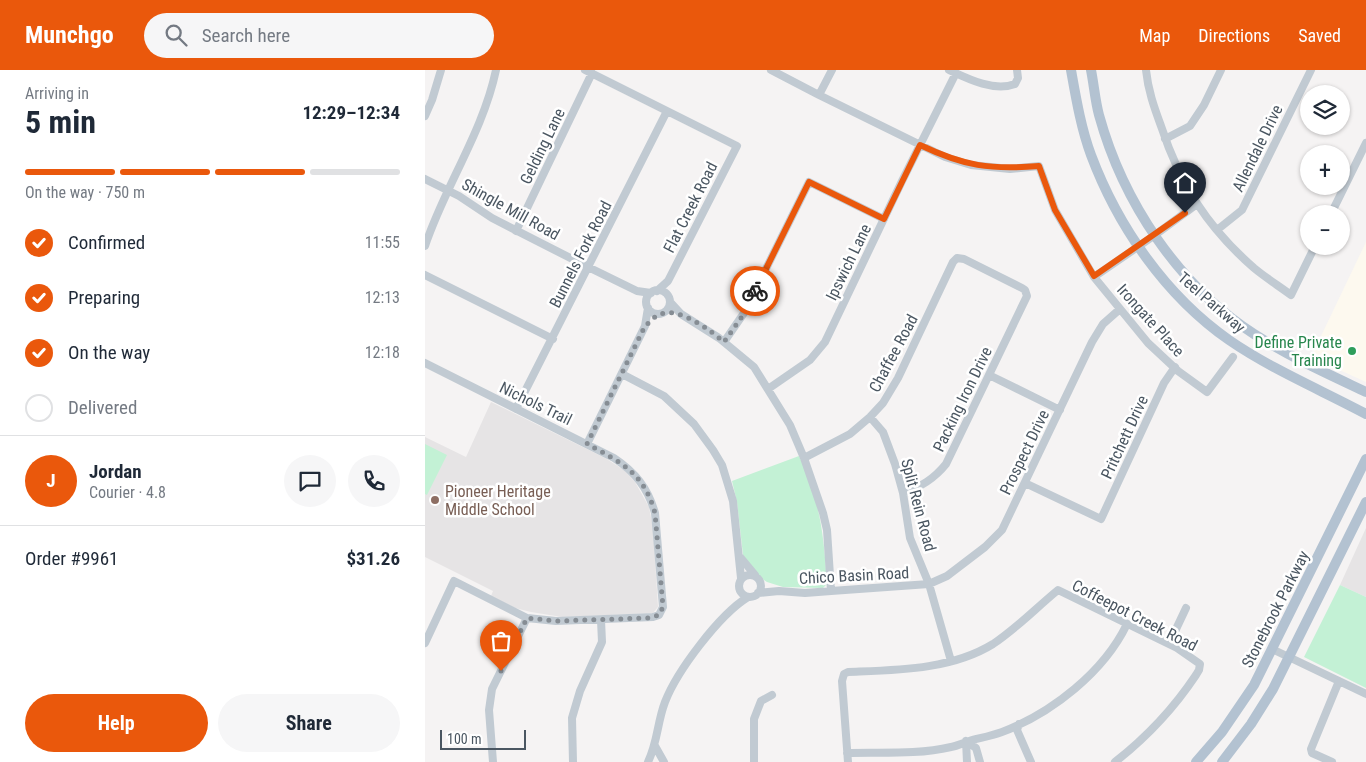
<!DOCTYPE html>
<meta charset="utf-8">
<style>
body{margin:0;font-family:"Roboto Condensed",sans-serif;background:#f6f6f7;color:#1f2937;height:100vh;display:flex;flex-direction:column;font-size:19px;white-space:nowrap}
*{box-sizing:border-box;margin:0}
p{font-size:16px;color:#747a83}
.icon{flex:none;width:28px;height:28px;fill:none;stroke:currentColor;stroke-width:2;stroke-linecap:round;stroke-linejoin:round}
.map{position:relative;flex:1;overflow:hidden}
.panel{display:flex;flex-direction:column;background:#fff;width:425px}
.panel>*{flex:none}
.fabs{position:absolute;left:875px;top:15px;display:grid;gap:10px}
.fabs a{display:grid;place-items:center;width:50px;height:50px;border-radius:50%;background:#fff;box-shadow:0 1px 4px #0004;font-size:25px}
.scale{position:absolute;left:15px;bottom:12px;width:86px;box-sizing:border-box;padding-left:5px;border:2px solid #4a5661;border-top:0;font-size:14px;line-height:18px;white-space:nowrap;color:#4a5661;-webkit-text-stroke:4px #fff;paint-order:stroke}
.pin{position:absolute;display:grid;place-items:center;width:42px;height:42px;color:#fff;margin:-51px -21px;border-radius:50% 50% 50% 0;rotate:-45deg;box-shadow:0 0 5px #0007}
.pin .icon{rotate:45deg}
.courier{position:absolute;display:grid;place-items:center;width:50px;height:50px;margin:-25px;border:4px solid #ea580c;border-radius:50%;background:#fff;color:#222;box-shadow:0 1px 6px #0007}
.headline em{font-style:normal;font-weight:700}
.headline div{display:flex;flex-direction:column-reverse}
.headline{display:flex;align-items:center;justify-content:space-between;height:85px;padding:0 25px}
h1{font-size:32px;font-weight:700;line-height:38px}
.bar{display:grid;grid-template-columns:repeat(4,1fr);gap:8px 5px;align-content:center;height:60px;padding:0 25px}
.bar i{height:6px;border-radius:4px;background:#e0e1e3}
.bar .current{background:#ea580c}
.bar p{grid-column:span 4}
.line{display:flex;align-items:center;gap:12px;padding:0 25px;border-top:1px solid #e0e1e3}
.line div{flex:1}
.round{display:grid;place-items:center;flex:none;width:52px;height:52px;border-radius:26px;background:#f6f6f7}
ol{padding:0 25px;list-style:none}
li{display:flex;align-items:center;gap:15px;height:55px}
li p{margin-inline-start:auto}
li .icon{padding:5px;border-radius:50%;background:#ea580c;color:#fff;stroke-width:4}
li:last-child{color:#747a83}
li i{width:28px;height:28px;border:2px solid #e0e1e3;border-radius:50%}
.action{display:flex;gap:10px;margin-top:auto;padding:10px 25px}
.action a{flex:1;height:58px;border-radius:30px;background:#ea580c;color:#fff;font-size:20px;font-weight:700;line-height:58px;text-align:center}
.action a+a{background:#f6f6f7;color:#1f2937}
header{display:flex;align-items:center;gap:30px;box-sizing:border-box;height:70px;padding:0 25px;background:#ea580c;color:#fff}
header strong{font-size:24px}
nav{display:flex;gap:28px;margin-inline-start:auto;font-size:18px}
.search{width:350px;height:45px;background:#f6f6f7;display:flex;align-items:center;gap:12px;box-sizing:border-box;padding:0 18px;border-radius:28px;color:#747a83;font-size:19px}
main{display:flex;flex:1;min-height:0}
.map>svg:first-child{display:block}
.commercial{fill:#fdf9ef}
.education{fill:#e6e4e5}
.green{fill:#c3f1d5}
.lines{fill:none;stroke-linecap:round;stroke-linejoin:round}
.minor{stroke:#c1cad2;stroke-width:8}
.major{stroke:#b3c2d1;stroke-width:10}
.done{stroke:#868d94;stroke-width:5;stroke-dasharray:0 9}
.route{stroke:#ea580c;stroke-width:6}
.leisure-dot{fill:#2e9e5b;stroke:#fff;stroke-width:2}
.education-dot{fill:#8d6e63;stroke:#fff;stroke-width:2}
.labels{text-anchor:middle;stroke-width:5;stroke-linejoin:round;paint-order:stroke}
.street-label{font-size:16px;fill:#4a5661;stroke:#fff}
.leisure-label{font-size:16px;fill:#27864d;stroke:#fff;text-anchor:end}
.education-label{font-size:16px;fill:#785e54;stroke:#fff;text-anchor:start}
</style>
<header>
<strong>Munchgo</strong>
<div class="search"><svg class="icon" aria-label="search" viewBox="0 0 24 24"><circle cx="10" cy="10" r="6"/><path d="M15 15l6 6"/></svg>Search here</div>
<nav><a>Map</a><a>Directions</a><a>Saved</a></nav>
</header>
<main>
<section class="panel">
<div class="headline"><div><h1>5 min</h1><p>Arriving in</p></div><em>12:29–12:34</em></div>
<div class="bar"><i class="current"></i><i class="current"></i><i class="current"></i><i></i><p>On the way · 750 m</p></div>
<ol>
<li><svg class="icon" aria-label="check" viewBox="0 0 24 24"><path d="M5 12l5 5 9-10"/></svg>Confirmed<p>11:55</p></li>
<li><svg class="icon" aria-label="check" viewBox="0 0 24 24"><path d="M5 12l5 5 9-10"/></svg>Preparing<p>12:13</p></li>
<li><svg class="icon" aria-label="check" viewBox="0 0 24 24"><path d="M5 12l5 5 9-10"/></svg>On the way<p>12:18</p></li>
<li><i></i>Delivered</li>
</ol>
<div class="line" style="height:90px"><b class="round" style="background:#ea580c;color:#fff">J</b><div><b>Jordan</b><p>Courier · 4.8</p></div><a class="round"><svg class="icon" aria-label="chat" viewBox="0 0 24 24"><path d="M4 5h16v11H9l-5 4z"/></svg></a><a class="round"><svg class="icon" aria-label="phone" viewBox="0 0 24 24"><path d="M5 4h4l2 5-3 2q2 4 5 5l2-3 5 2v4C11 20 4 13 5 4z"/></svg></a></div>
<div class="line" style="height:65px"><div>Order #9961</div><b>$31.26</b></div>
<div class="action"><a>Help</a><a>Share</a></div>
</section>
<div class="map">
<svg width="941" height="692" viewBox="0 0 941 692">
<rect width="100%" height="100%" fill="#f5f3f3"/>
<!-- commercial -->
<path class="commercial" d="M941,172V312L886,287Z"/>
<!-- education -->
<path class="education" d="M66,332L180,388L199,400L210,412L224,437L228,458L233,537L228,543L137,547L106,542L90,538L66,526L68,521L0,487V367L41,387Z
M941,458V527L915,515Z"/>
<!-- green -->
<path class="green" d="M0,374L22,385L2,425L0,424Z
M374,386C395,429 399,466 402,514L398,518L358,517L342,512L333,506L318,485L312,432L307,411Z
M915,515L941,527V618L879,587Z"/>
<g class="lines">
<!-- minor -->
<path class="minor" d="M160,0L312,76L243,211L232,221
M346,0L394,25L520,87L546,95L585,99L614,96L630,140L669,207L723,273L753,301L782,322L808,287
M524,0C543,9 569,22 590,14L593,8L592,0
M721,0C723,20 729,37 736,56C755,114 782,157 829,198C841,208 854,216 866,225L890,176
M394,25L407,0
M0,46L7,30L16,0
M740,69L765,56L779,35L796,0
M0,109L34,126L67,148L163,197L212,221L226,223
M906,144L941,73
M792,160L817,140L886,0
M91,161L167,3
M0,176C20,116 58,62 71,0
M0,205L128,269
M669,207L730,165L772,134
M221 232a12 12 0 1 1 24 0a12 12 0 1 1-24 0Z
M245,232L256,244L294,268L329,297L365,355L379,388L398,443L402,460L406,521
M299,272L319,243L384,112L459,149
M0,293L189,388C210,402 223,418 230,443L238,537L234,545L228,547L131,551L102,548L29,511L0,573
M197,304L239,326L269,354L288,380L297,395L308,431L316,508
M564,305L635,340
M343,319L385,290L400,272L477,111L531,3
M91,339L242,41
M445,347L458,362L470,394L478,423L485,468L504,514L526,591
M162,374L220,256L223,238
M379,388L425,364L445,347L458,333L473,308L528,192L532,188L539,189L597,218L600,220L602,226L521,394C509,409 496,417 478,423
M600,413L676,449L739,313L750,297
M315,487L330,505
M314 516a11 11 0 1 1 22 0a11 11 0 1 1-22 0Z
M333,523L354,521L380,523L406,521L504,514L522,506L560,477L577,460L667,272L678,254L695,239
M744,574L761,538
M847,579L941,624
M594,654L592,660L606,692
M541,671L551,678L555,692
M541,671L542,692
M230,676L239,692
M422,683C456,682 492,685 526,677C532,676 538,673 544,671C555,668 566,666 577,662C627,643 679,602 702,554
M68,692L64,640L67,619L102,548
M148,692L147,648L155,621L177,572L176,550
M223,692C233,671 232,653 240,632C252,601 294,545 323,527
M329,692V649L336,631L347,625
M423,692L417,611L419,604L423,602C471,600 526,600 568,574C592,558 611,538 633,520L752,578L775,594L774,600L771,605C749,638 722,667 690,692
M907,692L887,683L886,679L914,611"/>
<!-- major -->
<path class="major" d="M646,0C651,28 656,58 666,85C693,157 741,226 804,270C846,299 896,320 941,344
M666,0C669,15 670,30 674,45C698,132 753,215 829,264C865,287 903,304 941,322
M771,692L797,662L829,615L941,389
M797,692L826,654L848,619L941,432"/>
</g>
<g class="lines">
<!-- done -->
<path class="done" d="M76,601L102,548L131,551L223,548L234,545L238,537L230,443C219,403 196,392 162,374L220,256C225,252 229,246 236,244C254,237 285,260 299,272L316,248L330,221"/>
<!-- route -->
<path class="route" d="M330,221L384,112L459,149L495,75C539,96 565,100 614,96L630,140L669,206L760,143"/>
</g>
<!-- markers -->
<circle class="leisure-dot" cx="927" cy="281" r="5"/>
<circle class="education-dot" cx="10" cy="430" r="5"/>
<g class="labels">
<!-- street labels -->
<g class="street-label">
<text transform="translate(117 76) rotate(-64)" y="6">Gelding Lane</text>
<text transform="translate(832 78) rotate(-64)" y="6">Allendale Drive</text>
<text transform="translate(265 137) rotate(-63)" y="6">Flat Creek Road</text>
<text transform="translate(86 139) rotate(29)" y="6">Shingle Mill Road</text>
<text transform="translate(155 184) rotate(-63)" y="6">Bunnels Fork Road</text>
<text transform="translate(423 192) rotate(-64)" y="6">Ipswich Lane</text>
<text transform="translate(787 232) rotate(41)" y="6">Teel Parkway</text>
<text transform="translate(726 250) rotate(48)" y="6">Irongate Place</text>
<text transform="translate(468 283) rotate(-62)" y="6">Chaffee Road</text>
<text transform="translate(537 329) rotate(-64)" y="6">Packing Iron Drive</text>
<text transform="translate(111 333) rotate(26)" y="6">Nichols Trail</text>
<text transform="translate(699 367) rotate(-65)" y="6">Pritchett Drive</text>
<text transform="translate(599 382) rotate(-64)" y="6">Prospect Drive</text>
<text transform="translate(494 435) rotate(75)" y="6">Split Rein Road</text>
<text transform="translate(429 505) rotate(-3)" y="6">Chico Basin Road</text>
<text transform="translate(850 539) rotate(-63)" y="6">Stonebrook Parkway</text>
<text transform="translate(710 545) rotate(27)" y="6">Coffeepot Creek Road</text>
</g>
<!-- leisure labels -->
<g class="leisure-label">
<text x="917" y="278">Define Private<tspan x="917" dy="18">Training</tspan></text>
</g>
<!-- education labels -->
<g class="education-label">
<text x="20" y="427">Pioneer Heritage<tspan x="20" dy="18">Middle School</tspan></text>
</g>
</g>
</svg>
<div class="fabs">
<a><svg class="icon" aria-label="layers" viewBox="0 0 24 24"><path d="M12 4l9 5-9 5-9-5zM3 14l9 5 9-5"/></svg></a>
<a>+</a>
<a>−</a>
</div>
<div class="scale">100 m</div>
<div class="pin" style="left:76px;top:601px;background:#ea580c"><svg class="icon" aria-label="bag" viewBox="0 0 24 24"><path d="M5 8h14l-1 12H6zM9 8a3 3 0 0 1 6 0"/></svg></div>
<div class="pin" style="left:760px;top:143px;background:#1f2937"><svg class="icon" aria-label="home" viewBox="0 0 24 24"><path d="M3 11l9-7 9 7M6 9v11h12V9"/></svg></div>
<div class="courier" style="left:330px;top:221px"><svg class="icon" aria-label="bike" viewBox="0 0 24 24"><circle cx="6" cy="16" r="4"/><circle cx="18" cy="16" r="4"/><path d="M6 16l4-8h5l3 8M10 8l3 8H6M13 5h3"/></svg></div>
</div>
</main>
